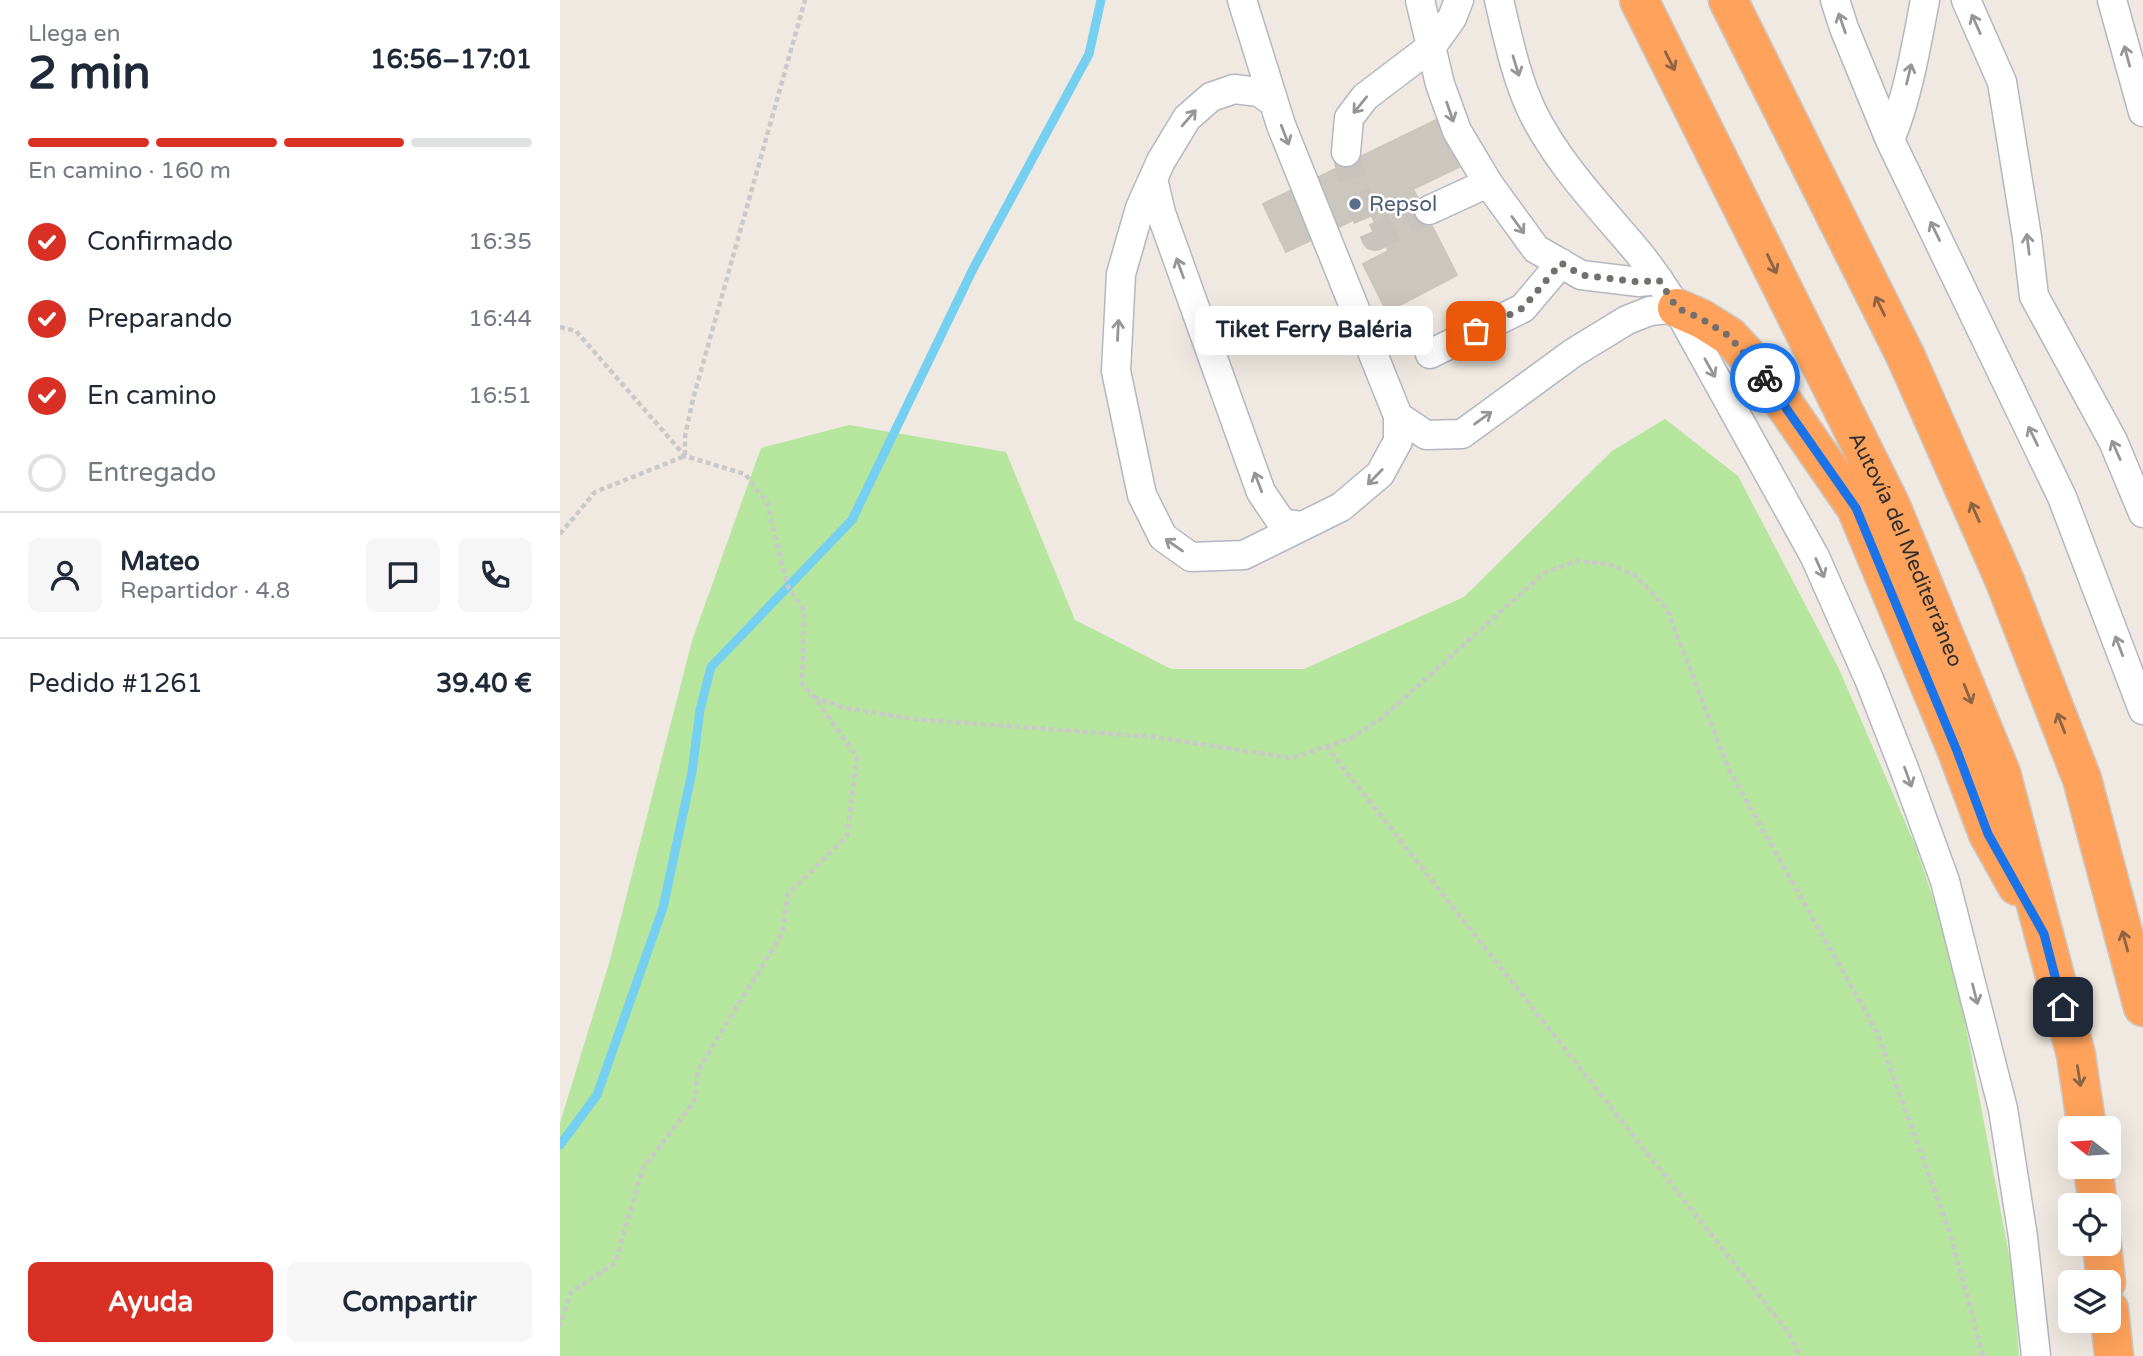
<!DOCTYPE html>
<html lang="es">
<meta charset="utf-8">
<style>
body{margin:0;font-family:"Varela Round",sans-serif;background:#f6f6f7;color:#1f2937;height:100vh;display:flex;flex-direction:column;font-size:26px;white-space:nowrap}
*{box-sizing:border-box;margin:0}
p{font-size:23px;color:#747a83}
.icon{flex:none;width:38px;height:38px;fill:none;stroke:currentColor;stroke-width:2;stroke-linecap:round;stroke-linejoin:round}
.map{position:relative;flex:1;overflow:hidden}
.side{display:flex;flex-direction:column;background:#fff;width:560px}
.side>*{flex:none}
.needle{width:46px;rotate:287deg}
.tools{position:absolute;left:1498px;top:1116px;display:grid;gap:14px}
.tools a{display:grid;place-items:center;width:63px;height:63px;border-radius:10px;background:#fff;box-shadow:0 7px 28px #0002;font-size:35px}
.pin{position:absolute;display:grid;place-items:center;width:60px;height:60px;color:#fff;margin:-30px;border-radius:14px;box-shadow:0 4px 10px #0006}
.courier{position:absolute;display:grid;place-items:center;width:70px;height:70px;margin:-35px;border:5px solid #1a73e8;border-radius:50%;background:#fff;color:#222;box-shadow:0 2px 9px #0007}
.bubble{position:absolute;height:49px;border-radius:10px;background:#fff;box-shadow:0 7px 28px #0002;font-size:23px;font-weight:700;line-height:49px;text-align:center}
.head em{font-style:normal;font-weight:700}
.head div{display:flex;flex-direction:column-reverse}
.head{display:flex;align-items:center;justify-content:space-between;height:119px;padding:0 28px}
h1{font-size:46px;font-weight:700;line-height:52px}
.bar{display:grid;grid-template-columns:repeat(4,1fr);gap:10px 7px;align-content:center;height:84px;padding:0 28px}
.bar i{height:9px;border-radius:5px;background:#e0e1e3}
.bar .on{background:#d93025}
.bar p{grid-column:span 4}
.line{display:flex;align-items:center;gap:18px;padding:0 28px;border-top:2px solid #e0e1e3}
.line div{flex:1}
.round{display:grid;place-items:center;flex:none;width:74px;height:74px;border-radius:10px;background:#f6f6f7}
ol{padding:0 28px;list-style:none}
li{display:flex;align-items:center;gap:21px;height:77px}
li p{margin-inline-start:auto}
li .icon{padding:7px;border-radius:50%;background:#d93025;color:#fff;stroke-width:4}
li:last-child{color:#747a83}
li i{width:38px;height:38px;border:4px solid #e0e1e3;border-radius:50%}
.button{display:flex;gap:14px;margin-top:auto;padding:14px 28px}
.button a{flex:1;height:80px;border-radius:10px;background:#d93025;color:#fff;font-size:28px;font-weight:700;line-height:80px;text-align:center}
.button a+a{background:#f6f6f7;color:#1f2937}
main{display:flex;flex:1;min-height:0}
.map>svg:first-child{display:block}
.green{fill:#b6e59e}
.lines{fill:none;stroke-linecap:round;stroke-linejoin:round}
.stream{stroke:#75cff0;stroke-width:9}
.building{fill:#cbc7bf;stroke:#cbc5ba;stroke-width:2}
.minor-tunnel{stroke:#c8c4bd;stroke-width:28;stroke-dasharray:28 14;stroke-linecap:butt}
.minor-casing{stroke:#b4b7c1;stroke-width:31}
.highway-casing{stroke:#c9c9c9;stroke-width:41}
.path{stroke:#c9c9c9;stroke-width:4.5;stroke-dasharray:5 3.5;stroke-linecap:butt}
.minor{stroke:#fff;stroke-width:28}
.highway{stroke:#ffa35c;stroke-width:38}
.oneway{stroke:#969696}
.oneway2{stroke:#8c6343}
.done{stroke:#726f6d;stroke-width:7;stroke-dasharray:0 12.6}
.route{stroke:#1a73e8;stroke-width:9}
.service-dot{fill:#5c6f8a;stroke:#fff;stroke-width:2.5}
.labels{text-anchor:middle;stroke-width:5;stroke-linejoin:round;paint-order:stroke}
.service-label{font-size:21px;fill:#4e5e75;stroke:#fff;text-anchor:start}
.street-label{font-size:21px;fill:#2e2e2e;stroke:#fff}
</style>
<main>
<section class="side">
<div class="head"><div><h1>2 min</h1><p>Llega en</p></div><em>16:56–17:01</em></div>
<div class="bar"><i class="on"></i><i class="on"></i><i class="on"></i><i></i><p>En camino · 160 m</p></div>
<ol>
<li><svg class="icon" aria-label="check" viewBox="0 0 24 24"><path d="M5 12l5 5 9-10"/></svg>Confirmado<p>16:35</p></li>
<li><svg class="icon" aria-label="check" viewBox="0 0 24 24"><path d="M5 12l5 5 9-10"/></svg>Preparando<p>16:44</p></li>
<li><svg class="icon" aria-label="check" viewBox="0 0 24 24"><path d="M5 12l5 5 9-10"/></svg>En camino<p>16:51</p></li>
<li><i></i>Entregado</li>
</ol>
<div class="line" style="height:126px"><a class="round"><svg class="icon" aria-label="person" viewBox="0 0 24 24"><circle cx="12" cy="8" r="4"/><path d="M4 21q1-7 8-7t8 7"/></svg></a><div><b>Mateo</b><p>Repartidor · 4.8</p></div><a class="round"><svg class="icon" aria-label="chat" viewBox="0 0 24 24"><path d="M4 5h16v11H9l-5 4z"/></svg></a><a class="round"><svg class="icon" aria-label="phone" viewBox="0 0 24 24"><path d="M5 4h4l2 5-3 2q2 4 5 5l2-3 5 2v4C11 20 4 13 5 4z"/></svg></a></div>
<div class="line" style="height:91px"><div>Pedido #1261</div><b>39.40 €</b></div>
<div class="button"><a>Ayuda</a><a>Compartir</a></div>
</section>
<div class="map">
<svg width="1583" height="1356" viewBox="0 0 1583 1356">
<rect width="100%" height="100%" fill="#efe9e1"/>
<!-- green -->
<path class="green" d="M1105,419L1178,476L1279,669L1356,847L1393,958L1453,1276L1459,1356H0V1123L50,960L132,641L201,448L289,425L446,452L515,620L611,669H744L904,597L1052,451Z"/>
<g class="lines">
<!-- stream -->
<path class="stream" d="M0,1145L37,1095L103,908L132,772L140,710L151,667L292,520L413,269L529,54L541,0"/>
</g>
<!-- building -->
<path class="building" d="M876,120L899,167L853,189L873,228L828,250L810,212L726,252L703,204Z
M873,228L897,275L827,312L803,264Z"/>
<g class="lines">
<!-- minor-tunnel -->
<path class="minor-tunnel" d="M786,152L794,188L815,237L869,210"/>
<defs>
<path id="minor" d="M682,0L721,125L838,416L866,435L902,434L1013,353L1067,320L1090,311L1117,308
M860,0L880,84L897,131L928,183
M939,0C948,38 956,78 973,113C999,165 1040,207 1077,251C1092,269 1105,289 1117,308L1255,557L1309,679L1345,771L1385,881L1443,1109L1463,1237L1476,1356
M1275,0L1284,28L1330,140L1502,497L1583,710
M1406,0L1442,82L1467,237L1474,296L1553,441L1583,513
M1552,0L1583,112
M713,102L699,92L674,89L651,97L627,118L601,161L580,208L561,274L556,371L582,495L603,537L631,557L684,555L781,507L820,474L838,441V416
M1330,140C1348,96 1356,47 1365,0
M786,152L789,118L805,97L872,46L892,18L899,0
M593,179L601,213L701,492L722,523L742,526
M869,210L928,183L976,249L1021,275L1079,282L1099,280
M870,354L963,308L1001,263"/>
<g id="highway">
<path id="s1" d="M1079,0L1331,506L1441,773L1516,1055L1527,1129"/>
<path d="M1168,0L1346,357L1444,579L1522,779L1583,1007"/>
<path d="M1117,308L1142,319L1169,336L1192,361L1220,398L1296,508L1397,751L1428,834L1457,886"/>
<path d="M1533,1167L1538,1206"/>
<path d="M1542,1244L1546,1283"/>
<path d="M1549,1309L1554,1356"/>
</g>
</defs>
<!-- minor casing -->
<use href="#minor" class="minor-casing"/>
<!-- highway casing -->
<use href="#highway" class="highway-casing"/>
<!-- path -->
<path class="path" d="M0,327L16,331L125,456L185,474L207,503L228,587L244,610L242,684L254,697L297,757L287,836L228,894L222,934L138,1070L134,1102L83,1168L55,1263L11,1292L0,1326
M125,455V436L133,399L245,0
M0,534L35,492L125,456
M254,697L285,708L353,719L595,737L732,758L791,738L822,718L984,573L1016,561L1049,564L1076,576L1107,609L1169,770L1317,1032L1391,1236L1423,1356
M766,746L1228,1332L1240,1356"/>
<!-- minor -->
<use href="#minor" class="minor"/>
<!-- highway -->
<use href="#highway" class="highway"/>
</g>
<!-- one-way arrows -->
<defs><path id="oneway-shaft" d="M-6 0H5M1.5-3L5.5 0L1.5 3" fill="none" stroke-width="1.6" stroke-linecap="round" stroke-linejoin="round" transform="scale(1.75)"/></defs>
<g class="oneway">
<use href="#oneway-shaft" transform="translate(1282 23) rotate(-109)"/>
<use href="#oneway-shaft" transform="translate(1416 24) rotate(-114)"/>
<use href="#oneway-shaft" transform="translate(1567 56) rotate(-105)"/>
<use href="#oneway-shaft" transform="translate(956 66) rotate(73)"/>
<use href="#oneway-shaft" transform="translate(1349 74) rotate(-76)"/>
<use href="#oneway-shaft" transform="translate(800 105) rotate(129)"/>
<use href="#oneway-shaft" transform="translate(890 112) rotate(71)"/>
<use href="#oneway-shaft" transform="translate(629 118) rotate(-49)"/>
<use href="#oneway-shaft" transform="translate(725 135) rotate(69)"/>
<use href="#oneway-shaft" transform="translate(958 225) rotate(54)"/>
<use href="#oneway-shaft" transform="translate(1375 231) rotate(-116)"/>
<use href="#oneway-shaft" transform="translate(1468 244) rotate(-97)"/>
<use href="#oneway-shaft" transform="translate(620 268) rotate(-110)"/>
<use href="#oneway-shaft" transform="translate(558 330) rotate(-87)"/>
<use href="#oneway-shaft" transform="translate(1150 368) rotate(61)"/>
<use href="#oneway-shaft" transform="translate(923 418) rotate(-36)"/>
<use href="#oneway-shaft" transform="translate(1473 436) rotate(-116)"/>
<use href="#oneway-shaft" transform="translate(1556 450) rotate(-114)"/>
<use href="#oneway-shaft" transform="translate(815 477) rotate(134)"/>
<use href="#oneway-shaft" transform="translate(698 482) rotate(-111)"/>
<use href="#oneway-shaft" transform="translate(614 545) rotate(-145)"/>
<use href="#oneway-shaft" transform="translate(1260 568) rotate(66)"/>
<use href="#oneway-shaft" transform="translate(1559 646) rotate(-111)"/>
<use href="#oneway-shaft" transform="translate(1348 777) rotate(70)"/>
<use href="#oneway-shaft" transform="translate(1415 994) rotate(76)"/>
</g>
<g class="oneway2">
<use href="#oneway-shaft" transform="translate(1110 61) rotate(63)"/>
<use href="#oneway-shaft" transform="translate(1212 264) rotate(64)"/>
<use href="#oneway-shaft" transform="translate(1320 306) rotate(-116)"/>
<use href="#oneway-shaft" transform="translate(1415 512) rotate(-114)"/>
<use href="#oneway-shaft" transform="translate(1408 694) rotate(68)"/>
<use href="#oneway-shaft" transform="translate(1501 723) rotate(-111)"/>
<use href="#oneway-shaft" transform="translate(1565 941) rotate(-105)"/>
<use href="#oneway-shaft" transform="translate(1519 1076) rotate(81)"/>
</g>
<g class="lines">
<!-- done -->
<path class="done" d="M916,331L963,308L1001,263L1021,275L1079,282L1099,280L1117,308L1142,319L1169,336L1205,378"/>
<!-- route -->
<path class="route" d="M1205,378L1296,508L1397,751L1428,834L1484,934L1503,1007"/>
</g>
<!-- markers -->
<circle class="service-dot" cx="795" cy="204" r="7"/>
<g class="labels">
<!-- service labels -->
<g class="service-label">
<text x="809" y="211">Repsol</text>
</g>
<!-- street labels -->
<g class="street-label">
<text dy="7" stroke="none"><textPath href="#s1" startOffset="611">Autovía del Mediterráneo</textPath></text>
</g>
</g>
</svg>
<div class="tools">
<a><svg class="needle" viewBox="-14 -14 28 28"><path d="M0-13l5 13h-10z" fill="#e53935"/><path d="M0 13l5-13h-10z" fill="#747a83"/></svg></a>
<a><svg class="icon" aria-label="locate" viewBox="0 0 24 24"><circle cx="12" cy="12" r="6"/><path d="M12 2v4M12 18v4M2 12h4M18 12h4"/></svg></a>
<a><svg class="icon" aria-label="layers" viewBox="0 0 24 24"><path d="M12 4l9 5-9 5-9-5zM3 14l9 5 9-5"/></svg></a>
</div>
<div class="pin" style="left:916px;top:331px;background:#ea580c"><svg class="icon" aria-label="bag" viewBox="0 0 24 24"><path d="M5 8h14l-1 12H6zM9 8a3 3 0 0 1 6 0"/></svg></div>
<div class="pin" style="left:1503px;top:1007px;background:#1f2937"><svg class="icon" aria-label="home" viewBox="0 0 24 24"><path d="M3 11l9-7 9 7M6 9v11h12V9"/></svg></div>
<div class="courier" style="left:1205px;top:378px"><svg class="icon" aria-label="bike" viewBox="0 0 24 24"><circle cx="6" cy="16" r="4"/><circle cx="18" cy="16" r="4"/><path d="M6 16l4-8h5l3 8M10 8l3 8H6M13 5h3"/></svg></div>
<div class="bubble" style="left:635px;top:306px;width:238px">Tiket Ferry Baléria</div>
</div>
</main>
